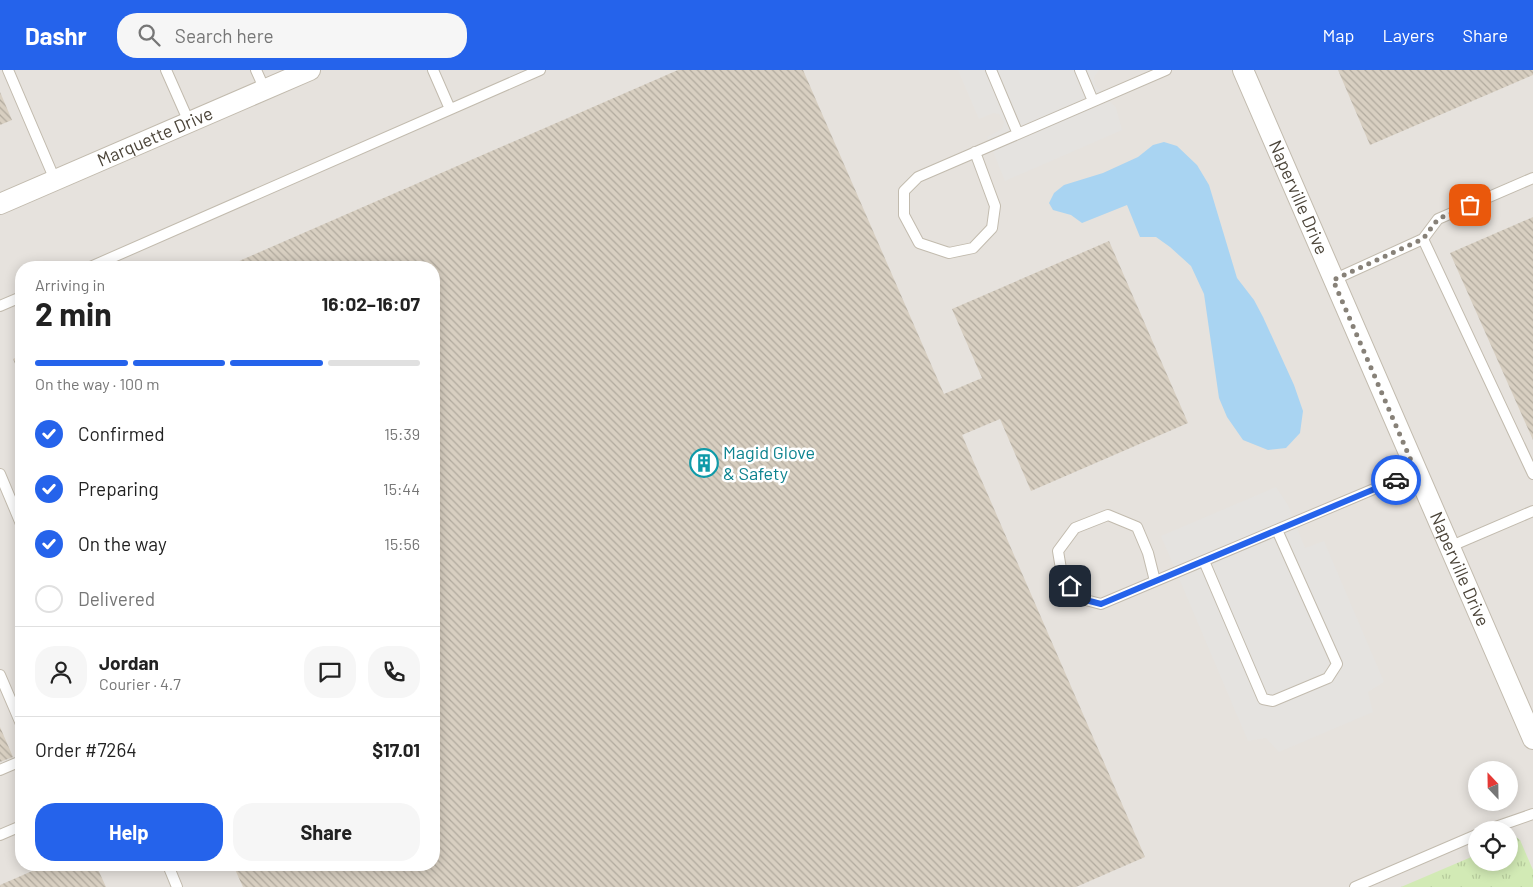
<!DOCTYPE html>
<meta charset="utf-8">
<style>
body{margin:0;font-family:Barlow,sans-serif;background:#f6f6f6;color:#222;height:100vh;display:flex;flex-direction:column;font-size:19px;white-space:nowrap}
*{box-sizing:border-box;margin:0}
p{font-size:16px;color:#767676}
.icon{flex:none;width:28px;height:28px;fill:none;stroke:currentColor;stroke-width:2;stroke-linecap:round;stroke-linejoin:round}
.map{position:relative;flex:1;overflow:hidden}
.panel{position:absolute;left:15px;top:191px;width:425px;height:610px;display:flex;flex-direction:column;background:#fff;border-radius:20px;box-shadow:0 2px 12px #0003}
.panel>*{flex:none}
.needle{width:32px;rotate:338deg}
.fabs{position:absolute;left:1468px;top:691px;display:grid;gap:10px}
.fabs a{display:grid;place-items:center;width:50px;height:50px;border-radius:50%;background:#fff;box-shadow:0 2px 12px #0003;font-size:25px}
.pin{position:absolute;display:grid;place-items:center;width:42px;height:42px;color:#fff;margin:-21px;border-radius:10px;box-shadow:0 2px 8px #0006}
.courier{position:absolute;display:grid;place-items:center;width:50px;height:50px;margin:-25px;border:4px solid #2563eb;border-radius:50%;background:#fff;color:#222;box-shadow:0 1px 6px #0007}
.overview em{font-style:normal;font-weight:700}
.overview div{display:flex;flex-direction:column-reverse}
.overview{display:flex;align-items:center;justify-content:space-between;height:85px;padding:0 20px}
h1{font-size:32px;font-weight:700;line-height:38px}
.bar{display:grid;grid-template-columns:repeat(4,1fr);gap:8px 5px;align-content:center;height:60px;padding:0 20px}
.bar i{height:6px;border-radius:4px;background:#e0e0e0}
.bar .selected{background:#2563eb}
.bar p{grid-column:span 4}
.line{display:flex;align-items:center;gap:12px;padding:0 20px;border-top:1px solid #e0e0e0}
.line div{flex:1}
.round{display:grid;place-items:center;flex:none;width:52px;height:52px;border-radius:20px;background:#f6f6f6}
ol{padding:0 20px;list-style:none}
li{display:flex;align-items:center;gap:15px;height:55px}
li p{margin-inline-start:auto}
li .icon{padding:5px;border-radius:50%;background:#2563eb;color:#fff;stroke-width:4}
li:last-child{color:#767676}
li i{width:28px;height:28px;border:2px solid #e0e0e0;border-radius:50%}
.cta{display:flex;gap:10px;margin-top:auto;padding:10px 20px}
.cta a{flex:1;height:58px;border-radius:20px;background:#2563eb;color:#fff;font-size:20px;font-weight:700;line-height:58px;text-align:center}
.cta a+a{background:#f6f6f6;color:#222}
header{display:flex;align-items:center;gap:30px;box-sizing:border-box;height:70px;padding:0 25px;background:#2563eb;color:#fff}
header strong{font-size:24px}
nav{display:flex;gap:28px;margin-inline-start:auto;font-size:18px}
.search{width:350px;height:45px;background:#f6f6f6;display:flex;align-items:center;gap:12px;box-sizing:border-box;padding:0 18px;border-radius:20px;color:#767676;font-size:19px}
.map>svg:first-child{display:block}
.industrial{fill:#e6e2dd;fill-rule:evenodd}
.grass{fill:url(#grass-tufts)}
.parking{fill:#e5e3e0}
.water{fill:#a9d4f2}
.building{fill:url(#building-back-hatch)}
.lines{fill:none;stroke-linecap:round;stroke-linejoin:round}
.service-casing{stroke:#c2bbae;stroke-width:12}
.minor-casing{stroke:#c2bbae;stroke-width:22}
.service{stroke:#fff;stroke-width:10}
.minor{stroke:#fff;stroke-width:20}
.done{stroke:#878178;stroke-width:5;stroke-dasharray:0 9}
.route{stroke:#2563eb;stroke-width:6}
.labels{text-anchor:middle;stroke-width:5;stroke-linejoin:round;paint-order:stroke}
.street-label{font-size:18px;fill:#4b4439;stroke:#fff}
.culture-label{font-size:18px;fill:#0d838f;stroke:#fff;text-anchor:start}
</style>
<header>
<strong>Dashr</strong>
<div class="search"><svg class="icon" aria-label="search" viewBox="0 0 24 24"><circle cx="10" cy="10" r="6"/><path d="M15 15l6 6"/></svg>Search here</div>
<nav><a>Map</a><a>Layers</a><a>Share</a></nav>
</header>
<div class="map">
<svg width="1533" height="817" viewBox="0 0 1533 817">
<defs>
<pattern id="grass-tufts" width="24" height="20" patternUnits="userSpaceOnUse" patternTransform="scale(1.25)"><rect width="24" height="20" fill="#d2eab5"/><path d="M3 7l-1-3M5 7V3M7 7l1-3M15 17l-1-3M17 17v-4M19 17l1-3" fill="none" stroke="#b6ca9c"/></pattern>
<pattern id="building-back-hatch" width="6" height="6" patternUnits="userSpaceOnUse" patternTransform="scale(1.25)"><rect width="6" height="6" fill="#d8cfc1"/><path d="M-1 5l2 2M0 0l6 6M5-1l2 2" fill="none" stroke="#b1aa9e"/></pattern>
</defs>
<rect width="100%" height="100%" fill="#f6f3ec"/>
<!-- industrial -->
<path class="industrial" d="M0,0H1533V817H0ZM21,198H434V795H21ZM1476,700H1509V732H1476ZM1476,760H1509V792H1476Z"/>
<!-- grass -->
<path class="grass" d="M1516,767L1520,770L1533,800V817H1401L1476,785V792H1509V771Z"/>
<!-- parking -->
<path class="parking" d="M958,0H1099L1094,7L1095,15L1116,38L1122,60L1005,111L987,67L1002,59L1004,52L999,44L993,43L979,49Z
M1276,417L1288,435L1305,478L1324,471L1384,612L1368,622L1373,642L1279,682L1266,668L1248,671L1161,466Z"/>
<!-- water -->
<path class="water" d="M1164,72L1177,76L1197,95L1209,115L1237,208L1254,230L1263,247L1294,315L1303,341L1300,363L1286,378L1268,380L1243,370L1227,347L1219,328L1204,224L1191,196L1170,177L1156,167H1140L1127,135L1082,153L1071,145L1053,140L1049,133L1054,123L1064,115L1103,103L1138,87L1153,75Z"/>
<!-- building -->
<path class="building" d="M678,0H803L944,324L982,308L952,239L1109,171L1188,353L1031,421L1000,349L962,365L1145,787L1076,817H243L233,795H434V198H223Z
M1338,0H1533V5L1370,75Z
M0,22L12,50L0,55Z
M1533,147V370L1450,183Z
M21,285V308L13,289Z
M0,657L13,687L0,692Z
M46,795H96L106,817H0V815Z"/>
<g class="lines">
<defs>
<path id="service" d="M8,0L55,110
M166,0L189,52
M256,0L265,20
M433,0L450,39
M991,0L1018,64
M1080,0L1093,31
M975,82L995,136L992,158L973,178L949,183L919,173L904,145V121L918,107L1166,0
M1423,169L1533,404
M88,198L540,0
M1333,210L1423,169L1438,149L1533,108
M0,236L21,227
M0,404L21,454
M1449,477L1533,441
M1204,491L1263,629L1273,631L1328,608L1337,594L1277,460
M1155,511L1148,483L1137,457L1108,445L1075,458L1058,481L1062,505L1078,528L1101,534L1381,416L1416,402
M0,605L21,654
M0,700L21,691
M1487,760L1533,744
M0,765L21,756
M168,795L177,817
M1355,817L1476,765"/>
<g id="minor">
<path id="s1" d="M1243,0L1533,669"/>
<path id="s2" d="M0,134L310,0"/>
</g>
</defs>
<!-- service casing -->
<use href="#service" class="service-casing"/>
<!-- minor casing -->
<use href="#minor" class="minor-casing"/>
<!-- service -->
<use href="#service" class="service"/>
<!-- minor -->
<use href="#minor" class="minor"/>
</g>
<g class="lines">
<!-- done -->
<path class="done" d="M1396,410L1416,402L1333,210L1423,169L1438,149L1470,135"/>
<!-- route -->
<path class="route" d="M1070,516L1078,528L1101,534L1396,410"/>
</g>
<!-- icons -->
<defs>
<symbol id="building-ring" viewBox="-11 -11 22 22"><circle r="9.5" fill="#fff" stroke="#0f9aa8" stroke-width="1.5"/><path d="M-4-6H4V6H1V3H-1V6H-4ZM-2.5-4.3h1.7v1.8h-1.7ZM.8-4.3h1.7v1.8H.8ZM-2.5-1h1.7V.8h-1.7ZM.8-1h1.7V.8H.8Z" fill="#0f9aa8"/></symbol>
</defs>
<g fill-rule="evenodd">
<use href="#building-ring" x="688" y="377" width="32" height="32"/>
</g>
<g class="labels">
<!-- street labels -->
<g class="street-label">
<text dy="6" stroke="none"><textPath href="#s2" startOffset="169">Marquette Drive</textPath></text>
<text dy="6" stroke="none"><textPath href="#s1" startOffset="139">Naperville Drive</textPath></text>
<text dy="6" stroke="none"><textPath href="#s1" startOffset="544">Naperville Drive</textPath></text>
</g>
<!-- culture labels -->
<g class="culture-label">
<text x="723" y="389">Magid Glove<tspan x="723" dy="21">&amp; Safety</tspan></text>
</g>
</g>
</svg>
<div class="fabs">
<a><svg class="needle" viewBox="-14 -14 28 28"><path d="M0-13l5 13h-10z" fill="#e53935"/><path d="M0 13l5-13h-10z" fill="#767676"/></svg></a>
<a><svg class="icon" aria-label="locate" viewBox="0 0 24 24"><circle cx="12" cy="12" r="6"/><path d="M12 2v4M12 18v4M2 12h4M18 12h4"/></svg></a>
</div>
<div class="pin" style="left:1470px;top:135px;background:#ea580c"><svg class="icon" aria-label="bag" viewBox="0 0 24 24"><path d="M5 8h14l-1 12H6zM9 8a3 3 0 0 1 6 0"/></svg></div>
<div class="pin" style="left:1070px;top:516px;background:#1f2937"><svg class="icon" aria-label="home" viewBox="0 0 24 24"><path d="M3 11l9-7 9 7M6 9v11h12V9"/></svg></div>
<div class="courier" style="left:1396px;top:410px"><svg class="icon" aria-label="car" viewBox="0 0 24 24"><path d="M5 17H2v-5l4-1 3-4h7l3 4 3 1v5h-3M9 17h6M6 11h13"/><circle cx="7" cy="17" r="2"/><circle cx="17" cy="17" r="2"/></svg></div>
<section class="panel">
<div class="overview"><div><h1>2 min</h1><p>Arriving in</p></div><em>16:02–16:07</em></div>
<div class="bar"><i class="selected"></i><i class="selected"></i><i class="selected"></i><i></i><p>On the way · 100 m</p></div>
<ol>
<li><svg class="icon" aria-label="check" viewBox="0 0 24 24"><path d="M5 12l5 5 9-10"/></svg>Confirmed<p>15:39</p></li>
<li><svg class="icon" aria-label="check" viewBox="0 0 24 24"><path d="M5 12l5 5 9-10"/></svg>Preparing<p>15:44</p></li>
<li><svg class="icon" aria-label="check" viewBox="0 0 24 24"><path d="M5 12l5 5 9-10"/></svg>On the way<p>15:56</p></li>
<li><i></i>Delivered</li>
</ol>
<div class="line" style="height:90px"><a class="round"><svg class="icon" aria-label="person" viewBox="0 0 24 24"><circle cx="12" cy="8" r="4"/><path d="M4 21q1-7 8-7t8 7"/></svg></a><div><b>Jordan</b><p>Courier · 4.7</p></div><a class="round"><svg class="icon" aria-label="chat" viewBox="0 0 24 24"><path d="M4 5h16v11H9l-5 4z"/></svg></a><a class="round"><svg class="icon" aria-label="phone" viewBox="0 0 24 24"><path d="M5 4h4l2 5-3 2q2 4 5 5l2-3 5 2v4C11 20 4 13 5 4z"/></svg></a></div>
<div class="line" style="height:65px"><div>Order #7264</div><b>$17.01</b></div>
<div class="cta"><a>Help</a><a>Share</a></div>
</section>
</div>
